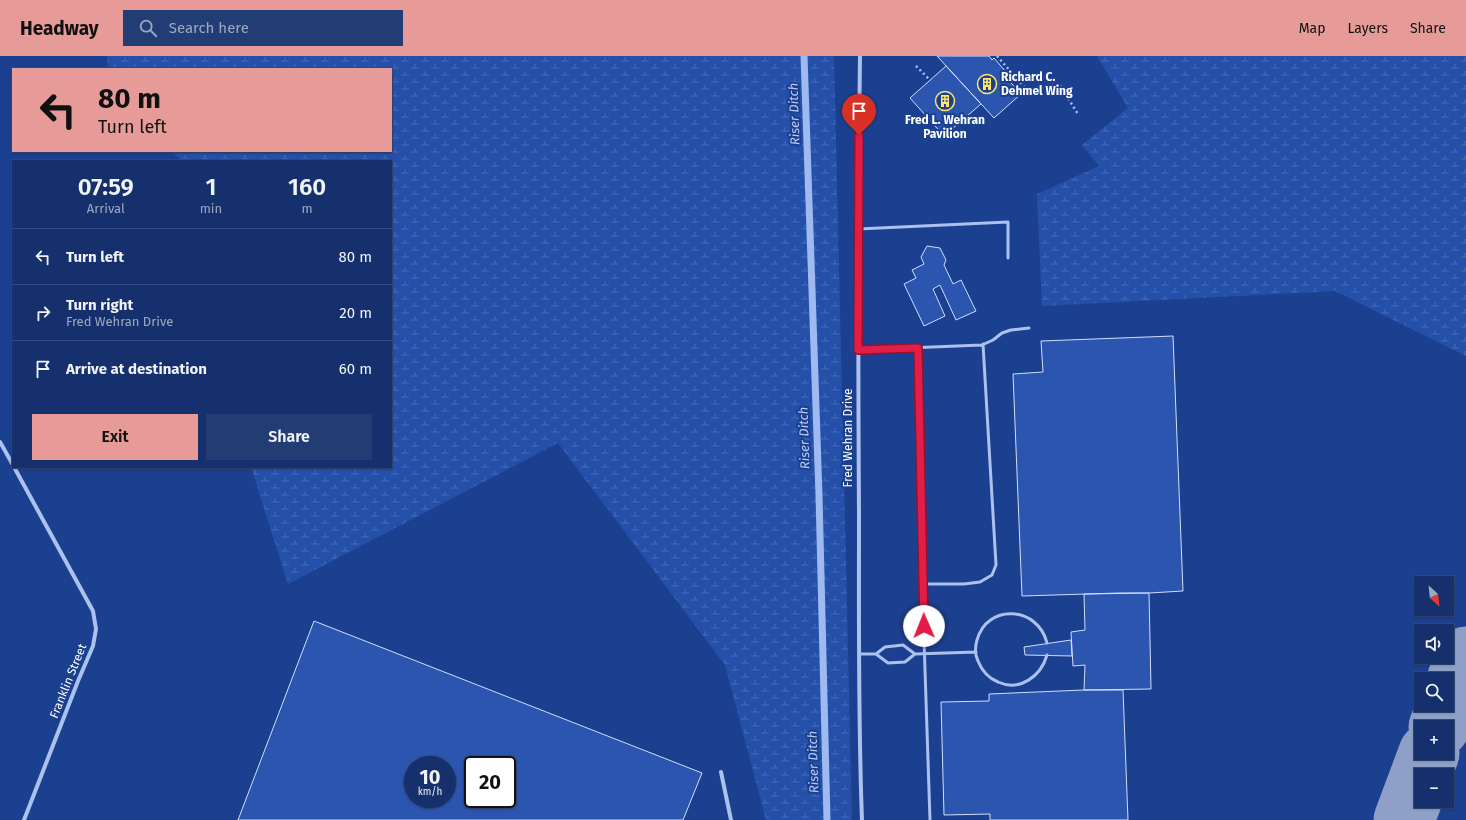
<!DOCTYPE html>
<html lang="en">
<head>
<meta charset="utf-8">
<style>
	body { margin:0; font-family:"Fira Sans",sans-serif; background:#223c74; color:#f1f3f6; height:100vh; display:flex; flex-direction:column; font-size:15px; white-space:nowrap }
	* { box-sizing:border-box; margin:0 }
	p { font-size:13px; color:#9da9c2 }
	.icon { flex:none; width:22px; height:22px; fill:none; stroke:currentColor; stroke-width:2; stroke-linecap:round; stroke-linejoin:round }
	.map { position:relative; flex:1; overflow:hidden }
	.side { position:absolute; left:12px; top:104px; width:380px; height:308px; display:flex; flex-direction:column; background:#15306c; border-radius:0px; box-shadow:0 1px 3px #0004,0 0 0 1px #344b7f }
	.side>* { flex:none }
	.top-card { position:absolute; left:12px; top:12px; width:380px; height:84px; border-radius:0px; box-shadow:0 1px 3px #0004,0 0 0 1px #344b7f; background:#e69b98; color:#111; overflow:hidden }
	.needle { width:26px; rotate:153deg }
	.fabs { position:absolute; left:1414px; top:520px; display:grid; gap:8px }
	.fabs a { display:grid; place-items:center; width:40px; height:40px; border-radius:0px; background:#15306c; box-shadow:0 1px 3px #0004,0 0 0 1px #344b7f; font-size:20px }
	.speed { position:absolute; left:404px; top:700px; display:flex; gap:8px; font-size:20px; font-weight:700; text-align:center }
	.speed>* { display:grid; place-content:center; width:52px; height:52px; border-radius:50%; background:#15306c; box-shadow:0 1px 3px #0004,0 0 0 1px #344b7f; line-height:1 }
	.speed small { font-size:10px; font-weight:400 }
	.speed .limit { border:2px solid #111; border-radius:6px; background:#fff; color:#111 }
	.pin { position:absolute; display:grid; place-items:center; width:34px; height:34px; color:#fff; margin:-41px -17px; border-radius:50% 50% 50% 0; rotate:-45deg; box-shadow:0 0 4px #0007 }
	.pin .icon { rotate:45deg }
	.me { position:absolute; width:44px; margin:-22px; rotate:359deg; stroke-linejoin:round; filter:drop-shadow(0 0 3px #0008) }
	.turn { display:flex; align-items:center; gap:14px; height:84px; padding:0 20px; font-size:18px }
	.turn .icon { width:52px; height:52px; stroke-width:2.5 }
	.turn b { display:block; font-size:28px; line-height:34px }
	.eta { display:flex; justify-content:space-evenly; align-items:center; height:68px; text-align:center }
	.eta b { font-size:24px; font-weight:600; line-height:28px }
	.action { display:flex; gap:8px; margin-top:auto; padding:8px 20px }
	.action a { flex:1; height:46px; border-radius:0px; background:#e69b98; color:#111; font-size:16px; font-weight:600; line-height:46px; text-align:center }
	.action a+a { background:#223c74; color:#f1f3f6 }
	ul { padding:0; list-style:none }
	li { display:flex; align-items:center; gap:12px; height:56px; padding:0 20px; border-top:1px solid #344b7f }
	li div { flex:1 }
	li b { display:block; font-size:15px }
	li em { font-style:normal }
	header { display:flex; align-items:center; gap:24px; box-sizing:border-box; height:56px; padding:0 20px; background:#e69b98; color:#111 }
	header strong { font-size:19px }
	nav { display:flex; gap:22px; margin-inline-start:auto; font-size:14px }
	.search { width:280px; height:36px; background:#223c74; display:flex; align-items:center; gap:10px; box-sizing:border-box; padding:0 14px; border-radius:0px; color:#9da9c2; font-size:15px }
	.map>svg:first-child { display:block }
	.wetland { fill:url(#wetland-marsh) }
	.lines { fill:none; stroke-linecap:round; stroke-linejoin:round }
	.stream { stroke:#9ebaf0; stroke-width:7 }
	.taxiway { stroke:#8ea0c8; stroke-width:61 }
	.building { fill:#2b55ae; stroke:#d1defa; fill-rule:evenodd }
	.path { stroke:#abc1ee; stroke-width:2.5; stroke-dasharray:2 3; stroke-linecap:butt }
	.lane { stroke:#abc1ee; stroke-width:3 }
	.street { stroke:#abc1ee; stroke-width:4 }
	.route-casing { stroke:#92132f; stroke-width:10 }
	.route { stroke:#e11d48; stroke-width:7 }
	.labels { text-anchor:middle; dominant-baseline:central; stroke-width:4; stroke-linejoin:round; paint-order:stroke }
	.poi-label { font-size:12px; font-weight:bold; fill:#fff; stroke:#1c4090; text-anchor:start }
	.street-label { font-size:12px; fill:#fff; stroke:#1c4090 }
	.water-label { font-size:13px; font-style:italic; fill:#b7cbf5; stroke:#1c4090 }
</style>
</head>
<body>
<header>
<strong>Headway</strong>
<div class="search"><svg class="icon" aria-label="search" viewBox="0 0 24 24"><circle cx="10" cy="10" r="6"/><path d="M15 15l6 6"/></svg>Search here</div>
<nav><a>Map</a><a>Layers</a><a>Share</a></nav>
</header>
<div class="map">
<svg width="1466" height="764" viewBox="0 0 1466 764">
	<defs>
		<pattern id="wetland-marsh" width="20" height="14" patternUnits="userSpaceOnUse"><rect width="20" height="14" fill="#2550a9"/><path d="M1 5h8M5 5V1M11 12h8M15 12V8" fill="none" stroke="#466ab6"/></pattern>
	</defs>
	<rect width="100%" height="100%" fill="#1c4090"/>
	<path class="wetland" d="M 107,0 L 834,0 L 852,764 L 766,764 L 725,609 L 558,387 L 288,528 L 251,411 L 391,411 L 391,105 L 183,105 L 170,95 L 391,95 L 391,13 L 108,13 Z
		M 1097,0 L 1466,0 L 1466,300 L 1335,235 L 1042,250 L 1037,138 L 1099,110 L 1082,89 L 1128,52 Z"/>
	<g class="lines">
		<path class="stream" d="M 804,0 L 819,439 L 827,764"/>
		<path class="taxiway" d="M 1439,671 L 1466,601
			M 1404,764 L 1429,697"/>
	</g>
	<path class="building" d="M 937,0 L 989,0 L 992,4 L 994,2 L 1006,16 L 1003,18 L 1021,38 L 994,62 Z
		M 946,10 L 981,48 L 944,80 L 910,42 Z
		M 927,190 L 940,192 L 946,204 L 944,209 L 953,228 L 961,224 L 976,255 L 956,264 L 940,229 L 933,233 L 945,260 L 924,270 L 904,228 L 916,222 L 912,214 L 924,208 L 921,201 Z
		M 1173,280 L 1183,535 L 1149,537 L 1119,537 L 1022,540 L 1013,318 L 1043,316 L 1041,285 Z
		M 1149,537 L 1151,633 L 1084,634 L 1085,609 L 1073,610 L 1071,576 L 1085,574 L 1084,538 Z
		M 314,565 L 702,717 L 683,764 L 238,764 ZM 413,709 L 447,709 L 447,743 L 413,743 ZM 473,709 L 507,709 L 507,743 L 473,743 Z
		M 1071,584 L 1072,600 L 1025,599 L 1024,591 Z
		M 1084,634 L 1123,634 L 1128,764 L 990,764 L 990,758 L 944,759 L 941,646 L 989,645 L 989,638 Z"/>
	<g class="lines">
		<path class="path" d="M 997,0 L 1027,34 L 1059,28 L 1078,58
			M 916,10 L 930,24"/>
		<path class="lane" d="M 858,173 L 1008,166 L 1008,202
			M 918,292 L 924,584 L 930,764
			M 858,294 L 982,289 L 993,284 L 1002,277 L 1011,274 L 1029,272
			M 923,528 L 964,528 L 980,526 L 992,519 L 996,509 L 983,288
			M 1047,587 C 1038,550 987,547 977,584 C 975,591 975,599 978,605 C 982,615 988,622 998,626 C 1020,636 1041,620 1047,599
			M 859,598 L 876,598 L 885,591 L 903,589 L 915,598
			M 876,598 L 888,607 L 905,606 L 915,598 L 976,596"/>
		<path class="street" d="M 860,0 C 858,152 858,305 859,457 C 859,559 858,662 862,764
			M 0,386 L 13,409
			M 14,411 L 93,555 L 96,573 L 93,590 L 78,625 L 24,764
			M 721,716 L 731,764"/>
	</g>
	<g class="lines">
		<defs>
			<path id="route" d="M 859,79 L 858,294 L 918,292 L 924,570"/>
		</defs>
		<use href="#route" class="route-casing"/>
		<use href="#route" class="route"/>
	</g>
	<defs>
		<symbol id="building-ring" viewBox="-11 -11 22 22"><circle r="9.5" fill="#1c4090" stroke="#fee669" stroke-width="1.5"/><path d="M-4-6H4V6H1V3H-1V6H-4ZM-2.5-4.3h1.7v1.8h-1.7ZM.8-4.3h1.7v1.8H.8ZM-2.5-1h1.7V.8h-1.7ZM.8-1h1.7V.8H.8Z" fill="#fee669"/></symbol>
	</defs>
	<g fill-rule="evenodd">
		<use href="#building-ring" x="976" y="17" width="22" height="22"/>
		<use href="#building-ring" x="934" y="34" width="22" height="22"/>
	</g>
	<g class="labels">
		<g class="poi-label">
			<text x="1001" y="21">Richard C.<tspan x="1001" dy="14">Dehmel Wing</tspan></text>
			<text x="945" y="64" text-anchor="middle">Fred L. Wehran<tspan x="945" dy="14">Pavilion</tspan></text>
		</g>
		<g class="street-label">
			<text transform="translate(848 382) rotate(-90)">Fred Wehran Drive</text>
			<text transform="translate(68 625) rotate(-68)">Franklin Street</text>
		</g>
		<g class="water-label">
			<text transform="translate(794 58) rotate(-92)">Riser Ditch</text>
			<text transform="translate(804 382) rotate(-92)">Riser Ditch</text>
			<text transform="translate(813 706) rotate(-92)">Riser Ditch</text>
		</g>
	</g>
</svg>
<div class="fabs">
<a><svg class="needle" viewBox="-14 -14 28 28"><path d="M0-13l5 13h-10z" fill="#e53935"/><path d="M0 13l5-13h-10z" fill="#9da9c2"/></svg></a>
<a><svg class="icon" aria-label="sound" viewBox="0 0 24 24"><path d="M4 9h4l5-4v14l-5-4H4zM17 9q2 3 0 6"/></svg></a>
<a><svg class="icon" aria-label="search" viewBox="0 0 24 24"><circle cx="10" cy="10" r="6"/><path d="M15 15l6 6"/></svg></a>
<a>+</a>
<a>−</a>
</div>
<div class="speed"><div>10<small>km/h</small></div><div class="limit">20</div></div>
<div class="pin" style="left:859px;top:79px;background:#d93025"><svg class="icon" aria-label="arrive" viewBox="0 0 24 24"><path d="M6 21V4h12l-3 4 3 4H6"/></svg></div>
<svg class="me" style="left:924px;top:570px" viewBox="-20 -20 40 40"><circle r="19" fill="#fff"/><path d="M0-13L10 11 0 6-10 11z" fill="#e11d48"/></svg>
<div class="top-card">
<div class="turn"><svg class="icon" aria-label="left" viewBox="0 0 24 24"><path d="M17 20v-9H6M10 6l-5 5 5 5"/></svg><div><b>80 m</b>Turn left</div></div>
</div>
<section class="side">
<div class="eta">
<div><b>07:59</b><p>Arrival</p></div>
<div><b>1</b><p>min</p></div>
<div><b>160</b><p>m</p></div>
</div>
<ul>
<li><svg class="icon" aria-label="left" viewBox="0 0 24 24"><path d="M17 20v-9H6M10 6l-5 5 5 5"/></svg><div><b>Turn left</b></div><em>80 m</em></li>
<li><svg class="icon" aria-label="right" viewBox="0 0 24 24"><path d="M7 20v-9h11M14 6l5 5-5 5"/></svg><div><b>Turn right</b><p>Fred Wehran Drive</p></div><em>20 m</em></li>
<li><svg class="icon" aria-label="arrive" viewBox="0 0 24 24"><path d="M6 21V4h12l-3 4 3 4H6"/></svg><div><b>Arrive at destination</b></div><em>60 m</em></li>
</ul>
<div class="action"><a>Exit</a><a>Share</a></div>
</section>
</div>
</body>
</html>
